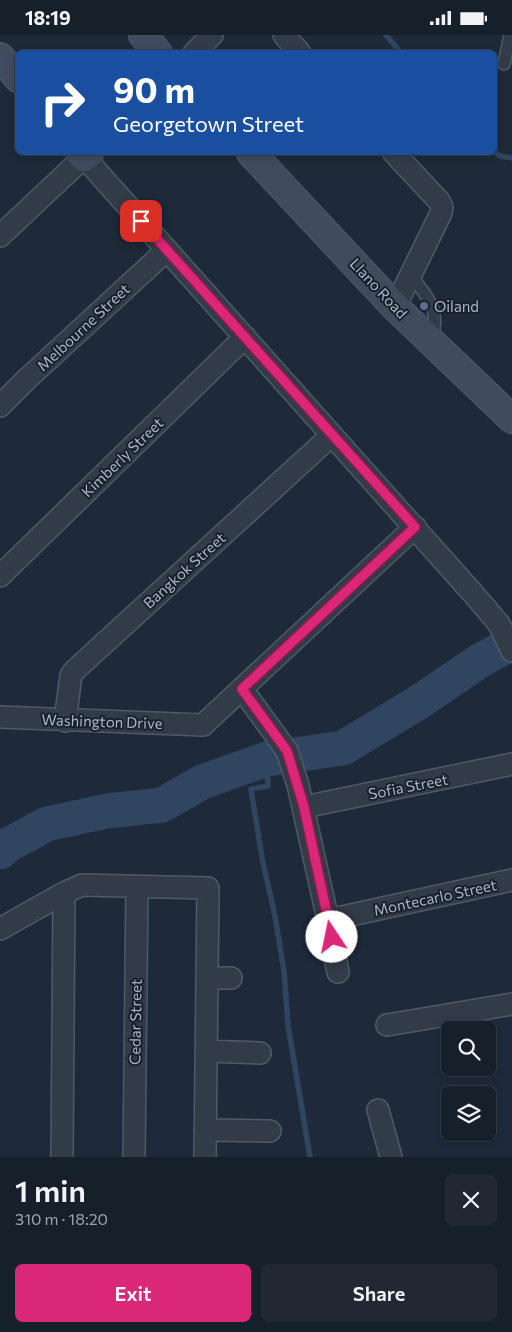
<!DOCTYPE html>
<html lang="en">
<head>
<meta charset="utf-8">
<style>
	body { margin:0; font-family:Commissioner,sans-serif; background:#1f2833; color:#f1f3f6; height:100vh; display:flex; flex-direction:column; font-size:19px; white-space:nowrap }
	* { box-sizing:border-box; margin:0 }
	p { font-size:16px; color:#9ea3a9 }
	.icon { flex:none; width:28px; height:28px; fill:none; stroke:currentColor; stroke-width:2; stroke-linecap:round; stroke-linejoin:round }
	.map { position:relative; height:1122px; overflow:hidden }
	.panel { display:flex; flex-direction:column; background:#16202b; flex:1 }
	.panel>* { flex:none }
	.banner { position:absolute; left:15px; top:15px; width:482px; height:105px; border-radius:8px; box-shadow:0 2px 8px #0003,0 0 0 1px #353e47; background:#1a4fa0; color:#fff; overflow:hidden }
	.tools { position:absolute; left:441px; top:986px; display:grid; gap:10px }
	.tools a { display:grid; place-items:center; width:55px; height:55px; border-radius:8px; background:#16202b; box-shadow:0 2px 8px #0003,0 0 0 1px #353e47; font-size:25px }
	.pin { position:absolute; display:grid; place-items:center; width:42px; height:42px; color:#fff; margin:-21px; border-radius:10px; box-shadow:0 2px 8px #0006 }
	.me { position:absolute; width:55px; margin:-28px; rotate:349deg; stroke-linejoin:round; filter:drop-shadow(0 0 4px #0008) }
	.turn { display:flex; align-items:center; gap:18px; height:105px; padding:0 15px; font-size:22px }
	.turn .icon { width:65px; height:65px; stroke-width:2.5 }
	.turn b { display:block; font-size:35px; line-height:42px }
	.round { display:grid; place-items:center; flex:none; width:52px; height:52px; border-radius:8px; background:#1f2833 }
	.overview { display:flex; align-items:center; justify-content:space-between; height:85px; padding:0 15px }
	h1 { font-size:30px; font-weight:600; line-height:38px }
	.action { display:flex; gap:10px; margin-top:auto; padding:10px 15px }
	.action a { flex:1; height:58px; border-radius:8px; background:#db2777; color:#fff; font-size:20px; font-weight:600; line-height:58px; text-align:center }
	.action a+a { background:#1f2833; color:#f1f3f6 }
	.status { display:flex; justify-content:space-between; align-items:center; height:35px; padding:0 25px; background:#16202b; direction:ltr }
	.status svg { height:14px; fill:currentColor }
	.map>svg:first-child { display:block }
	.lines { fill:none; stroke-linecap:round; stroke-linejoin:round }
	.stream { stroke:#2f4560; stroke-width:5.5 }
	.river { stroke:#2f4560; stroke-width:35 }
	.lane-casing { stroke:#4f5a67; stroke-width:14 }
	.street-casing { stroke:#4f5a67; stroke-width:24 }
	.secondary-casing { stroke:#4f5a67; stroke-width:30 }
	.lane { stroke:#323c49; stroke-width:11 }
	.street { stroke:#323c49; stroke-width:21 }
	.secondary { stroke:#404b5d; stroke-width:28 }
	.route-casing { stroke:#8e194d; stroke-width:12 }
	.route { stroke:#db2777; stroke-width:9 }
	.service-dot { fill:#5c6f8a; stroke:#18212d; stroke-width:2 }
	.labels { text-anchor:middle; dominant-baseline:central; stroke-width:4; stroke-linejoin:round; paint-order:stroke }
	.street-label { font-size:15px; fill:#acb7c6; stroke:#18212d }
	.poi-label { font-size:15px; fill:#acb7c6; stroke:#18212d; text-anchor:start }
</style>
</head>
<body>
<div class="status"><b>18:19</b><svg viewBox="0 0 49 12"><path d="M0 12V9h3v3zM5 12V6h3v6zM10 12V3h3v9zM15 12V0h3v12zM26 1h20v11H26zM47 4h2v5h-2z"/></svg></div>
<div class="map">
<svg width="512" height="1122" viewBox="0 0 512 1122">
	<rect width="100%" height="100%" fill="#1e2a39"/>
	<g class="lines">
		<path class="stream" d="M 386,0 L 401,18
			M 495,117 L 500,121 L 512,123
			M 267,724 L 268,751 L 251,754 L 262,823 L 275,881 L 284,936 L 288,990 L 310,1122"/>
		<path class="river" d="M 0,817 L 8,810 L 47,789 L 107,776 L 162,770 L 202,747 L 267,724 L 343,713 L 419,667 L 481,625 L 512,608"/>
		<defs>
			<path id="lane" d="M 504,29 L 510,0
				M 411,240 C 429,265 440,272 432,305"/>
			<path id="street" d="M 284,0 L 300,18
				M 194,18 L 212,0
				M 394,118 L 439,166 L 442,172 L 441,178 L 395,272
				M 0,201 L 84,122 L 477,563 L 499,589 L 512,616
				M 0,371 L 27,344 L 167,215
				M 0,541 L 245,302
				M 242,654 L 287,716 L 298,750 L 328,885 L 338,937
				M 0,682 L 203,690 L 415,492
				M 65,686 L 71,640 L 75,635 L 332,400
				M 304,772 L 512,729
				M 328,885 L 512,845
				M 0,894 L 64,858 L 82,850 L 208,853 L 205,1122
				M 208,943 L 231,943
				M 387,990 L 512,969
				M 206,1016 L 260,1018
				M 378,1075 L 391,1122
				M 205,1095 L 270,1096
				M 62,1122 L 64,858
				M 134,1122 L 137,852"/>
			<path id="secondary" d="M 143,0 L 158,18
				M 0,22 L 18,43
				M 80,118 L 84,122 L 89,118
				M 251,118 L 395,272 L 512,384"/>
		</defs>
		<use href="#lane" class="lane-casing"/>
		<use href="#street" class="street-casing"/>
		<use href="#secondary" class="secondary-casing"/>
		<use href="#lane" class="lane"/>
		<use href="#street" class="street"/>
		<use href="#secondary" class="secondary"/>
	</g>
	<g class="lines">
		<defs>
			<path id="route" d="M 141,186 L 415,492 L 242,654 L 287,716 L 304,772 L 332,902"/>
		</defs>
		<use href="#route" class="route-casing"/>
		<use href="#route" class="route"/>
	</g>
	<circle class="service-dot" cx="424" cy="271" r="5"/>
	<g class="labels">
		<g class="street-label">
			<text transform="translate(379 253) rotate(47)">Llano Road</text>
			<text transform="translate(83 292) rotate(-43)">Melbourne Street</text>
			<text transform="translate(122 422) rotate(-44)">Kimberly Street</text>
			<text transform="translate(184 535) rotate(-42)">Bangkok Street</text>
			<text transform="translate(102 686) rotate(2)">Washington Drive</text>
			<text transform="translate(408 751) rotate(-11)">Sofia Street</text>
			<text transform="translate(435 862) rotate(-12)">Montecarlo Street</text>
			<text transform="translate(135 987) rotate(-89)">Cedar Street</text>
		</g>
		<g class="poi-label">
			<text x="434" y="271">Oiland</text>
		</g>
	</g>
</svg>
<div class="tools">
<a><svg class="icon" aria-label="search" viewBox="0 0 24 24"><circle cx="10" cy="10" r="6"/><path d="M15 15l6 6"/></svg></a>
<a><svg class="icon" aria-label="layers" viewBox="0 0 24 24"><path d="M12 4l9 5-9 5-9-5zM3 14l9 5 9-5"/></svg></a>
</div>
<div class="pin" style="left:141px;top:186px;background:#d93025"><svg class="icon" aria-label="arrive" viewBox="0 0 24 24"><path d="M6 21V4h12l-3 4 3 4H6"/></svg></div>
<svg class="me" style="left:332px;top:902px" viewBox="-20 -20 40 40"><circle r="19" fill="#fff"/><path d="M0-13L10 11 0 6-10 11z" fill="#db2777"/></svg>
<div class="banner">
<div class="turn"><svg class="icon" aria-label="right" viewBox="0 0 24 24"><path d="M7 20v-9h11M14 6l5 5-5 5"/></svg><div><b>90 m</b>Georgetown Street</div></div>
</div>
</div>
<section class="panel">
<div class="overview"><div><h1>1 min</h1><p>310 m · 18:20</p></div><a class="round"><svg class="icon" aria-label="close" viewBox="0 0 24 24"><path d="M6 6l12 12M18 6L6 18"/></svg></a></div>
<div class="action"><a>Exit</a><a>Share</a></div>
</section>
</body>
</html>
